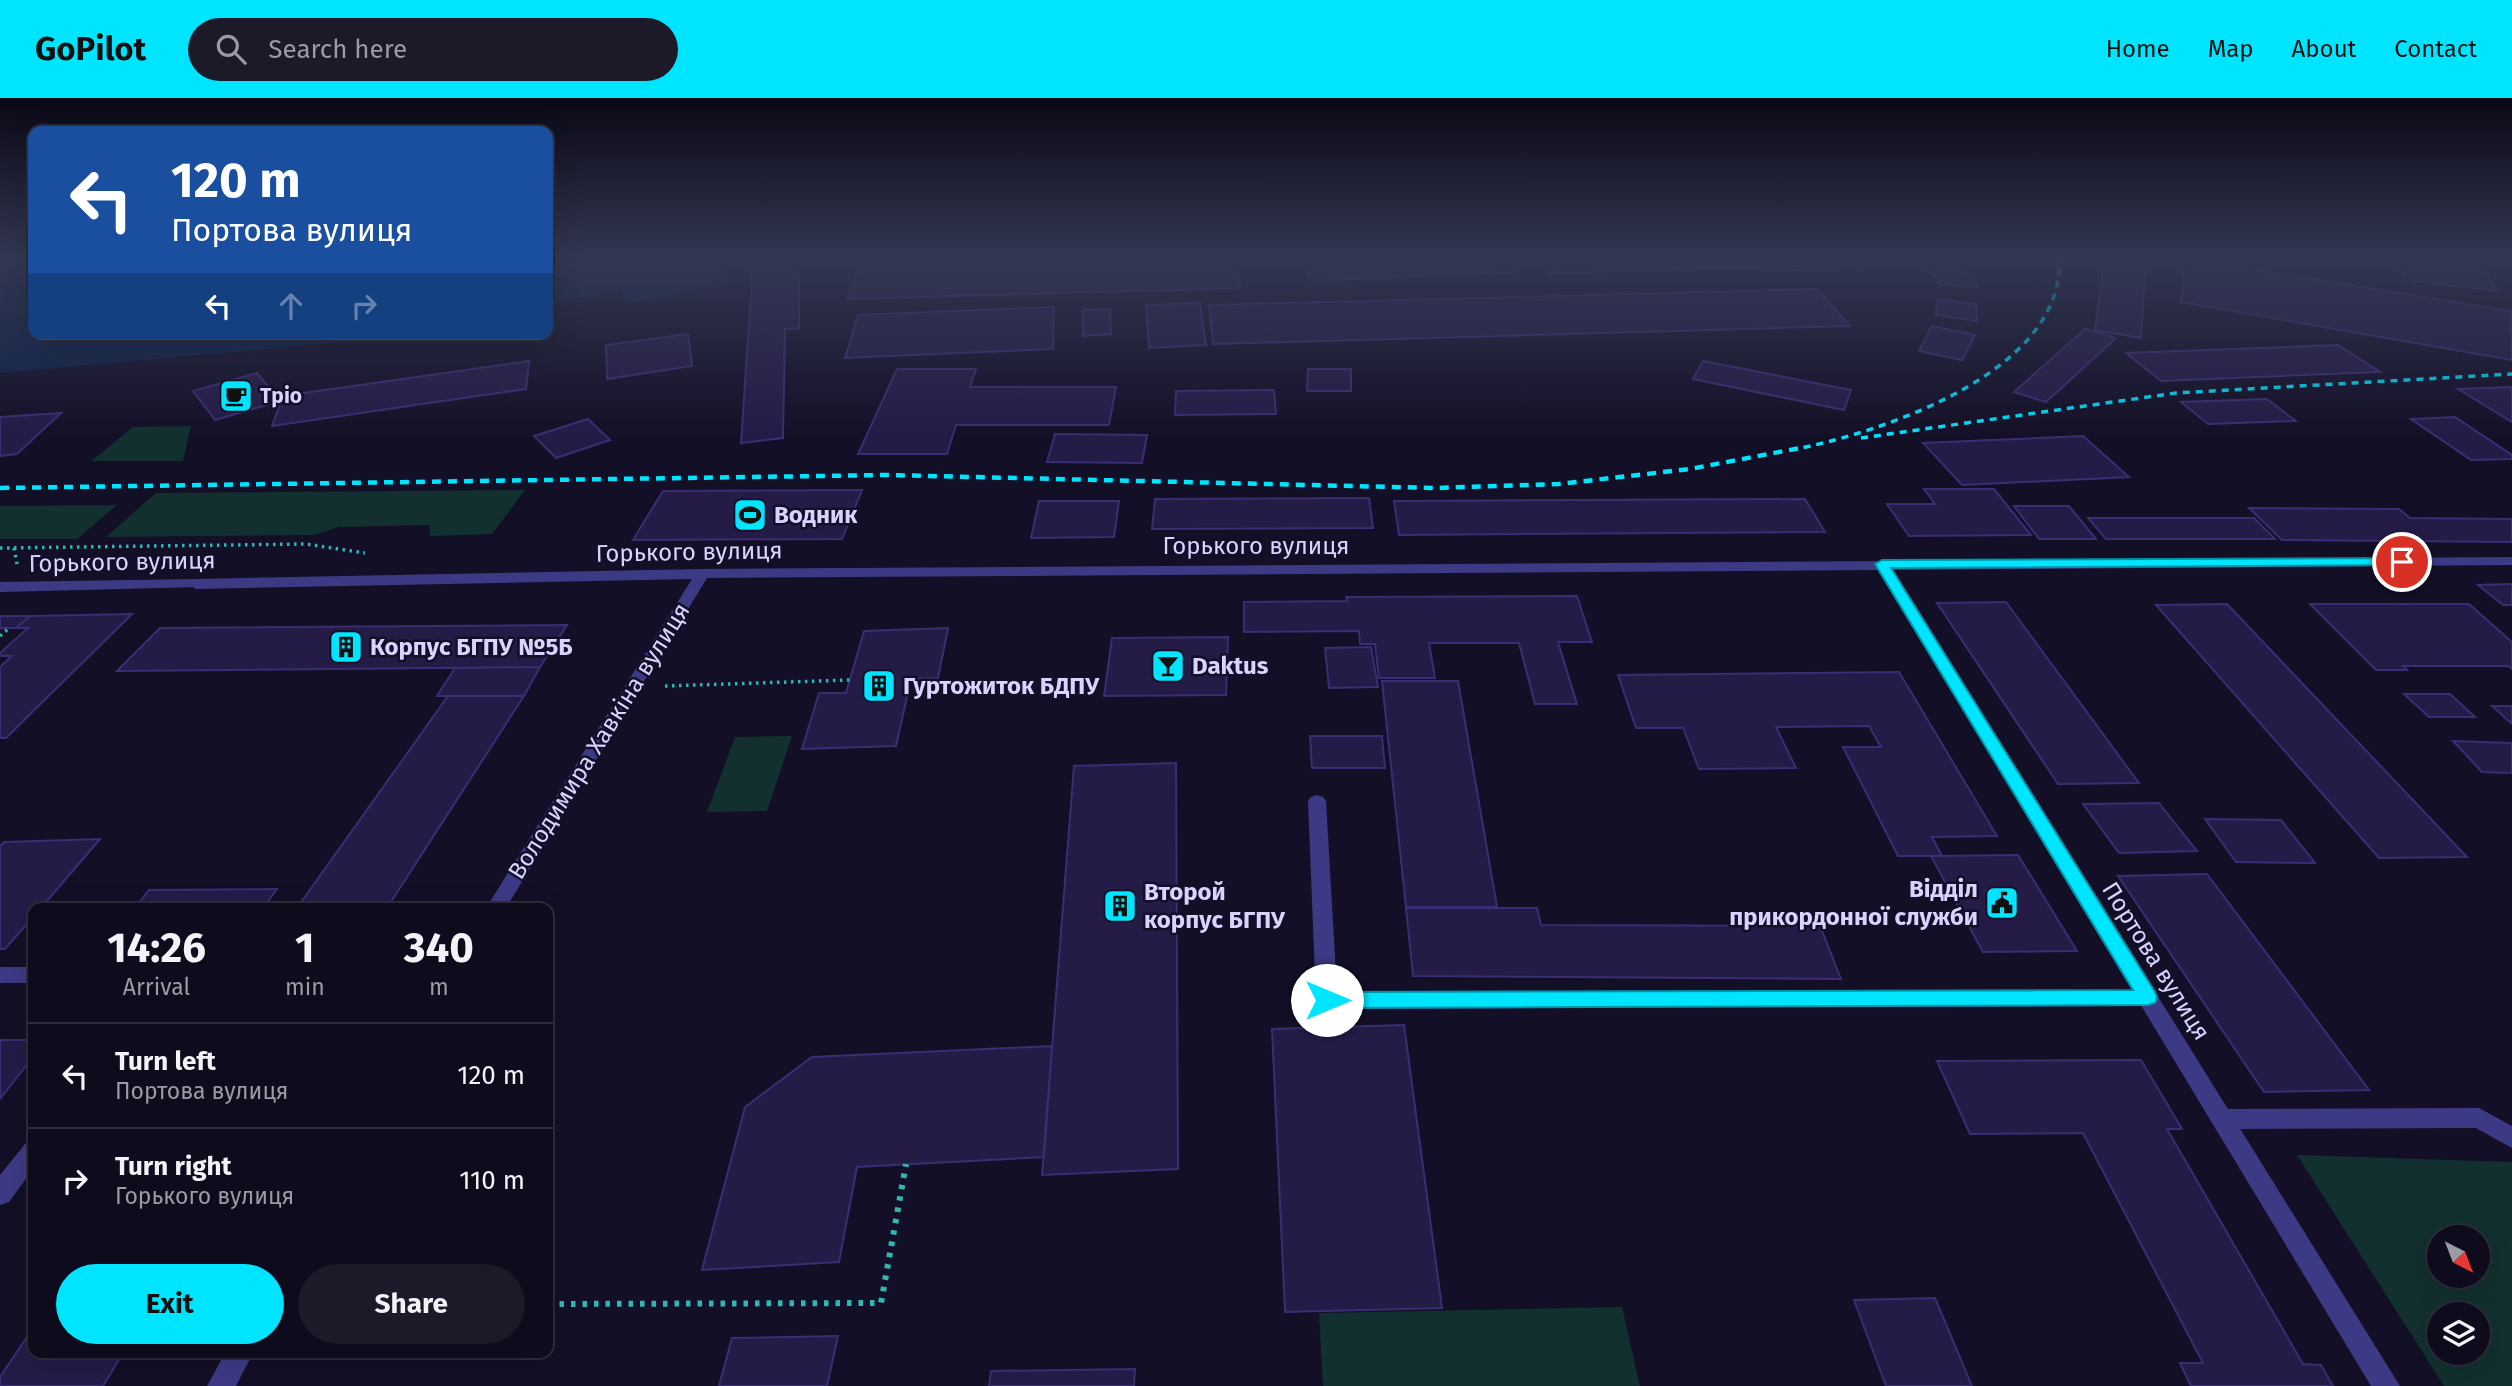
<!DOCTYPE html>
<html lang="en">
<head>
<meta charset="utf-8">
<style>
	body { margin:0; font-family:"Fira Sans",sans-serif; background:#1c1929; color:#f1f3f6; height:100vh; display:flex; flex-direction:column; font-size:26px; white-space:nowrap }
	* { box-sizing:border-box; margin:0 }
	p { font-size:23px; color:#9b9ba3 }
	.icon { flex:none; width:38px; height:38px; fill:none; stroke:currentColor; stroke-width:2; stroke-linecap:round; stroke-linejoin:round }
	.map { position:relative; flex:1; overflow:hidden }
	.panel { position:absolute; left:28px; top:805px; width:525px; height:455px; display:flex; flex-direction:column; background:#0e0b1c; border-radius:14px; box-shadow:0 7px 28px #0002,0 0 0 2px #2e2b3b }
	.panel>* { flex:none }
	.guide { position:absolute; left:28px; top:28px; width:525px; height:214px; border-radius:14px; box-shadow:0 7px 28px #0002,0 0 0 2px #2e2b3b; background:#1a4fa0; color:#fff; overflow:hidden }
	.needle { width:46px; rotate:138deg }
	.buttons { position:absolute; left:2427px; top:1127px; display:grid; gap:14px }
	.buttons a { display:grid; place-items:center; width:63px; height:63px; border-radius:50%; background:#0e0b1c; box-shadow:0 7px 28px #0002,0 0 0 2px #2e2b3b; font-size:35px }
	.pin { position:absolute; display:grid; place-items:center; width:60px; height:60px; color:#fff; margin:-30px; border:4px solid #fff; border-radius:50%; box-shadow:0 2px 7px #0007 }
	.me { position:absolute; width:77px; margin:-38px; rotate:90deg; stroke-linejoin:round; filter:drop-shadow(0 0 5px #0008) }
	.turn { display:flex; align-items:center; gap:24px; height:147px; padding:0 28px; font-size:32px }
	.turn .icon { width:91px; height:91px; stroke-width:2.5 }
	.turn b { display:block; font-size:49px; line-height:60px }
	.lanes { display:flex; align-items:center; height:66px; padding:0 28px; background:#0003; justify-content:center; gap:35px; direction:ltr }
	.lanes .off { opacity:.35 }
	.eta { display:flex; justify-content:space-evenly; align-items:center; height:119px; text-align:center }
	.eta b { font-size:42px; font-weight:700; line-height:49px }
	.action { display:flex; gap:14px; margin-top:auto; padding:14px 28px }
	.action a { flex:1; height:80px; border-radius:42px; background:#00e5ff; color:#111; font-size:28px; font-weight:700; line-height:80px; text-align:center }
	.action a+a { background:#1c1929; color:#f1f3f6 }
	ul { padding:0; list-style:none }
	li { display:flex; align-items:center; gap:21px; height:105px; padding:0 28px; border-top:2px solid #2e2b3b }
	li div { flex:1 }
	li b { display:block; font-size:26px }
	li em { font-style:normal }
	header { display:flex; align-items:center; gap:42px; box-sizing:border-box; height:98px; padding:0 35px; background:#00e5ff; color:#111 }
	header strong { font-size:33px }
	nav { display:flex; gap:38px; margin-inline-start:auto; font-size:24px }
	.search { width:490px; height:63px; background:#1c1929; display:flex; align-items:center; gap:18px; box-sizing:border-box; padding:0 24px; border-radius:38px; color:#9b9ba3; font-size:26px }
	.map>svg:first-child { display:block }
	.green { fill:#12302f; fill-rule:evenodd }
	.water { fill:#0c2248 }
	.pier { fill:#130f26 }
	.building { fill:#241b47; stroke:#3b2d73; stroke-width:2 }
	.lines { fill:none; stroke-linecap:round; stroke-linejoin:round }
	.path-far1 { stroke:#2fb8b0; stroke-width:3.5; stroke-dasharray:2.5 4.5; stroke-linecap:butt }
	.path { stroke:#2fb8b0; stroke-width:6; stroke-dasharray:4.5 7; stroke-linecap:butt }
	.service { fill:#3d3a85; fill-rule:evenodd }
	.pedestrian { fill:#3d3a85; fill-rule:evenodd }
	.minor { fill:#3d3a85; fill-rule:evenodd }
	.rail-far1 { stroke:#00e5ff; stroke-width:3.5; stroke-dasharray:7 6; stroke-linecap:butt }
	.rail { stroke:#00e5ff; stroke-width:4.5; stroke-dasharray:9 7; stroke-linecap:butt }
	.route { fill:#00e5ff; stroke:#0095a6; stroke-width:2 }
	.labels { text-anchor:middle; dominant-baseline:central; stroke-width:5; stroke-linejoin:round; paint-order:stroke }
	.far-poi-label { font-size:21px; font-weight:bold; fill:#d9d4ff; stroke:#130f26; text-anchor:start }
	.poi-label { font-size:24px; font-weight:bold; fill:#d9d4ff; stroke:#130f26; text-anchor:start }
	.street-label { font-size:24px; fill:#d9d4ff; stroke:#130f26 }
</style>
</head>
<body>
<header>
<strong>GoPilot</strong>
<div class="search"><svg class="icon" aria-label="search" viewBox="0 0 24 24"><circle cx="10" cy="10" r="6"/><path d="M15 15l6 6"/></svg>Search here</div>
<nav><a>Home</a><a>Map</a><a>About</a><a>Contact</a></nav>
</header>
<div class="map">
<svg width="2512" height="1288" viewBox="0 0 2512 1288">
	<rect width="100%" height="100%" fill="#130f26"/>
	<path class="green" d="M 191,328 L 183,363 L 91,363 L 133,329 Z
		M 525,392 L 492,436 L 430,438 L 430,427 L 339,429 L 314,437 L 106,439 L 156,395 Z
		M 117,407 L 77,441 L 0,441 L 0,408 Z
		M 792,638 L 767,713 L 707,714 L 735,639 Z
		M 2297,1057 L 2512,1064 L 2512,1288 L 2444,1288 ZM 2478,1139 L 2478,1178 L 2440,1178 L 2440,1139 ZM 2478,1216 L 2478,1255 L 2440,1255 L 2440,1216 Z
		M 1622,1209 L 1640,1288 L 1323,1288 L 1319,1215 Z"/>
	<path class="water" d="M 0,161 L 33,161 L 33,236 L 432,236 L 0,275 Z
		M 548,161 L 725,161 L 729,186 L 548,220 Z"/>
	<path class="pier" d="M 621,193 L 624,209 L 548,223 L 548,204 Z"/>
	<path class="building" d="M 747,161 L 795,161 L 799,175 L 799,230 L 785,231 L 783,340 L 741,345 L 752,180 Z
		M 966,161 L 1236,161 L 1240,190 L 847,201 L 862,164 Z
		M 1303,161 L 1506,161 L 1514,174 L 1311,183 Z
		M 1541,161 L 1894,161 L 1898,165 L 1549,175 Z
		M 2104,161 L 2146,161 L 2141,240 L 2095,232 Z
		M 2185,161 L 2511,213 L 2512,262 L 2181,204 Z
		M 2393,161 L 2419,161 L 2480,168 L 2498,193 L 2406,182 Z
		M 1922,162 L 1958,163 L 1978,188 L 1941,187 Z
		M 1817,191 L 1850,228 L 1213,246 L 1209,207 Z
		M 1937,201 L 1976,206 L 1977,223 L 1936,217 Z
		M 1200,205 L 1206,247 L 1149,250 L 1146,207 Z
		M 1054,209 L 1053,251 L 845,260 L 858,217 Z
		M 1110,211 L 1111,236 L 1083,238 L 1083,212 Z
		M 1932,228 L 1975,237 L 1962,262 L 1919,253 Z
		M 2085,231 L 2116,240 L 2046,304 L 2014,294 Z
		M 688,236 L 692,268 L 607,281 L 606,247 Z
		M 2338,247 L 2380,274 L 2161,283 L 2126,255 Z
		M 529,263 L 526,291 L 272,328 L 283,298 Z
		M 1703,263 L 1851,292 L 1844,312 L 1693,281 Z
		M 897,271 L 976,271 L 970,289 L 1116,289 L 1109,327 L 956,327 L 947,356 L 858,356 Z
		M 1308,271 L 1351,271 L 1351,293 L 1307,293 Z
		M 257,275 L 280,303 L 215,322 L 193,293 Z
		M 2512,289 L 2512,324 L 2458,291 Z
		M 1274,292 L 1276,316 L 1175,317 L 1176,293 Z
		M 2267,301 L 2296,323 L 2208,326 L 2181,304 Z
		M 61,315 L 17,356 L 0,358 L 0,319 Z
		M 2455,319 L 2512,357 L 2512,361 L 2471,362 L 2411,321 Z
		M 588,321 L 610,342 L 556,360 L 534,338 Z
		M 1055,336 L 1147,337 L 1142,365 L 1047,364 Z
		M 2083,338 L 2129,379 L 1962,387 L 1923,345 Z
		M 1924,391 L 1994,391 L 2031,437 L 1909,438 L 1887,406 L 1935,406 Z
		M 862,392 L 842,441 L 633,442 L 663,393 Z
		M 1369,400 L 1373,430 L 1152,431 L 1155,401 Z
		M 1805,401 L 1825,434 L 1399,437 L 1394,403 Z
		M 1039,403 L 1119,403 L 1114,439 L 1031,440 Z
		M 2014,408 L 2069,408 L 2096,441 L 2039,441 Z
		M 2249,410 L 2399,411 L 2410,420 L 2512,421 L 2512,444 L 2282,442 Z
		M 2088,420 L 2254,420 L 2275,441 L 2106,441 Z
		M 2512,486 L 2512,507 L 2503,507 L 2478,487 Z
		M 1577,498 L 1592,544 L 1558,544 L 1577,606 L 1535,606 L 1519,545 L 1429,545 L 1435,580 L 1379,580 L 1375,546 L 1360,546 L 1359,533 L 1244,534 L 1244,504 L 1347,503 L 1346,499 Z
		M 2006,504 L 2139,685 L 2058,686 L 1937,505 Z
		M 2227,506 L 2467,759 L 2379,760 L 2156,507 Z
		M 2310,506 L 2469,506 L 2512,544 L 2512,571 L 2508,568 L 2403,568 L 2407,572 L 2376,572 Z
		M 132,516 L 6,640 L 0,640 L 0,569 L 12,558 L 0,558 L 0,555 L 28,530 L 16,530 L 30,518 Z
		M 0,518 L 30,518 L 16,530 L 0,530 Z
		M 567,527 L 540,569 L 117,573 L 160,530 Z
		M 948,530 L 938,580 L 911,581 L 896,648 L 802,651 L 819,595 L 846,595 L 864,533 Z
		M 1228,539 L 1226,597 L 1104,598 L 1112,540 Z
		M 1371,549 L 1378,589 L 1329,590 L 1325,550 Z
		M 540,569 L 524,598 L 437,598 L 455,570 Z
		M 1899,574 L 1997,738 L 1932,739 L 1942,758 L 1898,758 L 1843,649 L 1881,649 L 1869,628 L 1776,629 L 1796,670 L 1699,671 L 1683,630 L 1636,630 L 1618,577 Z
		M 1382,583 L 1458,583 L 1497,809 L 1406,809 Z
		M 2404,596 L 2450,596 L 2475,619 L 2429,619 Z
		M 448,598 L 524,598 L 387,810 L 297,810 Z
		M 2492,608 L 2512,608 L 2512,626 Z
		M 1310,638 L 1382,638 L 1385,670 L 1312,670 Z
		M 2453,643 L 2512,645 L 2512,675 L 2482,674 Z
		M 1176,665 L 1178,1071 L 1042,1077 L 1074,668 Z
		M 2159,705 L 2197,753 L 2119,755 L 2083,706 Z
		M 2205,721 L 2281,722 L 2315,765 L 2236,764 Z
		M 100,741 L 41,810 L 33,810 L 33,819 L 5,851 L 0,851 L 0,748 L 4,744 Z
		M 2018,757 L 2077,853 L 1983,854 L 1931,758 Z
		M 2207,776 L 2369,992 L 2264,994 L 2118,778 Z
		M 277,791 L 263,810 L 135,810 L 149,792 Z
		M 1406,810 L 1537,810 L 1541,827 L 1820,828 L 1841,881 L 1413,878 Z
		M 1404,927 L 1442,1210 L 1285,1214 L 1272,931 Z
		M 0,942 L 33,942 L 33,959 L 0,1001 Z
		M 1052,948 L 1044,1059 L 857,1069 L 839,1164 L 702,1172 L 745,1009 L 812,959 Z
		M 2141,962 L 2182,1031 L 2167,1031 L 2303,1266 L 2321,1267 L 2333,1288 L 2191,1288 L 2180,1265 L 2203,1265 L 2083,1035 L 1970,1036 L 1937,963 Z
		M 1935,1200 L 1972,1288 L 1886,1288 L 1854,1202 Z
		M 33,1230 L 33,1255 L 123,1255 L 103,1288 L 0,1288 L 0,1279 Z
		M 838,1238 L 827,1288 L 719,1288 L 732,1240 Z
		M 1135,1271 L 1134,1288 L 989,1288 L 991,1273 Z"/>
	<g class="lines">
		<path class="path-far1" d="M 0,450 L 306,446 L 365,455
			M 14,450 L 17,466
			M 0,538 L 9,530
			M 665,588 L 850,582"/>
		<path class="path" d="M 548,1206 L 881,1205 L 906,1066"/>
		<path class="service" d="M 1317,697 L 1323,699 L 1326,703 L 1337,893 L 2148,892 L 2156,894 L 2159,900 L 2156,906 L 2148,908 L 1327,911 L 1319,908 L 1316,902 L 1308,703 L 1311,699 Z
			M 2479,1010 L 2512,1028 L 2512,1050 L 2476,1030 L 2222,1031 L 2214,1028 L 2210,1021 L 2214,1014 L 2222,1011 Z
			M 33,1043 L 33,1071 L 9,1104 L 0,1107 L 0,1077 L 25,1046 Z"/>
		<path class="pedestrian" d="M 196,481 L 201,483 L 204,486 L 201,489 L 0,494 L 0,484 Z"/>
		<path class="minor" d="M 2512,459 L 2512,467 L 1893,472 L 2400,1288 L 2371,1288 L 1878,472 L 707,480 L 506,810 L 486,810 L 692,481 L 196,491 L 188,486 L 196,481 L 702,471 Z
			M 0,869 L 33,869 L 33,885 L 0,885 Z
			M 225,1255 L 253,1255 L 236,1288 L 207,1288 Z"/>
		<path class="rail-far1" d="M 1861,340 L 2176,295 L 2512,276
			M 1791,352 C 1881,335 2065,274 2059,161"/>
		<path class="rail" d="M 0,390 L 887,377 L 1436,390 L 1559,386 L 1690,371 L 1800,350"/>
	</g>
	<linearGradient id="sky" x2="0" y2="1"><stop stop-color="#0a0815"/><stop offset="0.47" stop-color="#333752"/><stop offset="1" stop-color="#333752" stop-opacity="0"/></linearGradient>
	<rect width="2512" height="341" fill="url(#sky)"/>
	<path class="route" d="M 2402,460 L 2409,464 L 2407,467 L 1891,470 L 2155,894 L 2157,900 L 2155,905 L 2148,907 L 1327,910 L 1320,907 L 1317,902 L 1320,896 L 1327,894 L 2133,892 L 1875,466 L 1882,462 Z"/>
	<defs>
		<symbol id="cafe-square" viewBox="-11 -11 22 22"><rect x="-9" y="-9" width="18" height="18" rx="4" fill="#00e5ff" stroke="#130f26"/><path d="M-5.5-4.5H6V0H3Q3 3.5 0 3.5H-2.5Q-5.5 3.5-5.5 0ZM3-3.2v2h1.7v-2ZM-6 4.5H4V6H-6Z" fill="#111"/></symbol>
		<symbol id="stadium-square" viewBox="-11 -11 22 22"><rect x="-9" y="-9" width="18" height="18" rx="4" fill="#00e5ff" stroke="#130f26"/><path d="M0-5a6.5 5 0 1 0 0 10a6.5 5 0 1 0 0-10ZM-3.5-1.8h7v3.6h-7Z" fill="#111"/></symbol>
		<symbol id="building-square" viewBox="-11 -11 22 22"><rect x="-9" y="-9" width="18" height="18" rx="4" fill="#00e5ff" stroke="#130f26"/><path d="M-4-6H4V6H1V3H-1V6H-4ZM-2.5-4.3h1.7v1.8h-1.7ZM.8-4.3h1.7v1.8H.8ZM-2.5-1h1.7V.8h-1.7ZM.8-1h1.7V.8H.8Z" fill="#111"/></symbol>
		<symbol id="bar-square" viewBox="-11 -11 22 22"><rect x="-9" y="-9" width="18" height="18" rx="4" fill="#00e5ff" stroke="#130f26"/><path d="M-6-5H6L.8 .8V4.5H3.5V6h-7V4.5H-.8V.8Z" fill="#111"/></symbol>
		<symbol id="civic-square" viewBox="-11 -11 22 22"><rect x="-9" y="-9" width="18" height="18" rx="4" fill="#00e5ff" stroke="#130f26"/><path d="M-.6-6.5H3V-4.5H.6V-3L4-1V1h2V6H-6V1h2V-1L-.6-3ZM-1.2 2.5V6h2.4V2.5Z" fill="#111"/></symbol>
	</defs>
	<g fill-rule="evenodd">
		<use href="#cafe-square" x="217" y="279" width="38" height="38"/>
		<use href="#stadium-square" x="731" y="398" width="38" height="38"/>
		<use href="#building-square" x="327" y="530" width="38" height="38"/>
		<use href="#bar-square" x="1149" y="549" width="38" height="38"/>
		<use href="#building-square" x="860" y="569" width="38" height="38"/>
		<use href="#civic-square" x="1983" y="786" width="38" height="38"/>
		<use href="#building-square" x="1101" y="789" width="38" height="38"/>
	</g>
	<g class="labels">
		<g class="far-poi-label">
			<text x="260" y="298">Тріо</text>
		</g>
		<g class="poi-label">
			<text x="774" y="417">Водник</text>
			<text x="370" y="549">Корпус БГПУ №5Б</text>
			<text x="1192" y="568">Daktus</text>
			<text x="903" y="588">Гуртожиток БДПУ</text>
			<text x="1978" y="791" text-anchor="end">Відділ<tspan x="1978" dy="28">прикордонної служби</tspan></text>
			<text x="1144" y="794">Второй<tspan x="1144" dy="28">корпус БГПУ</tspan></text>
		</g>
		<g class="street-label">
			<text x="1256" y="448">Горького вулиця</text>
			<text transform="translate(689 454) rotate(-1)">Горького вулиця</text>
			<text transform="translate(122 464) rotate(-1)">Горького вулиця</text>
			<text transform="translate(599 643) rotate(-58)">Володимира Хавкіна вулиця</text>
			<text transform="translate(2156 863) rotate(58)">Портова вулиця</text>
		</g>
	</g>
</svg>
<div class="buttons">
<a><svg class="needle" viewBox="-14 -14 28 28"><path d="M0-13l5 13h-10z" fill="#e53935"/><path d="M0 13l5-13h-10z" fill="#9b9ba3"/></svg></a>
<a><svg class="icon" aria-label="layers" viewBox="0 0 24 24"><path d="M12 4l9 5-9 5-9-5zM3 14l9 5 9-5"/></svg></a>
</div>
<div class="pin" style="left:2402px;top:464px;background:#d93025"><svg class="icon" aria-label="arrive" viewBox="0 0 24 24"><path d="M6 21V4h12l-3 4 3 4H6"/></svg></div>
<svg class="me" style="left:1327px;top:902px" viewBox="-20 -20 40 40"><circle r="19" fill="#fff"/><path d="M0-13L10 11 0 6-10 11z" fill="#00e5ff"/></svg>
<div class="guide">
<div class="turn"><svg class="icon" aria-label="left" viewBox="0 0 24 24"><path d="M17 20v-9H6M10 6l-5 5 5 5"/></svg><div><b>120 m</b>Портова вулиця</div></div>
<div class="lanes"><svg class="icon" aria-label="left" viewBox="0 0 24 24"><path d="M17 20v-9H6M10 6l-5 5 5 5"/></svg><svg class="icon off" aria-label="ahead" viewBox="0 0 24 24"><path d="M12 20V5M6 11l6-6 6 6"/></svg><svg class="icon off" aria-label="right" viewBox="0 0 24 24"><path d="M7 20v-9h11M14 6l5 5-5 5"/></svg></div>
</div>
<section class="panel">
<div class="eta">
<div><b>14:26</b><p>Arrival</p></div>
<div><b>1</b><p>min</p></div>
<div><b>340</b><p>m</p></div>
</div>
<ul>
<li><svg class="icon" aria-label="left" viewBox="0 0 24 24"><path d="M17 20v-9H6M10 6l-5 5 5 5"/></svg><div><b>Turn left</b><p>Портова вулиця</p></div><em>120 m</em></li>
<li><svg class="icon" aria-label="right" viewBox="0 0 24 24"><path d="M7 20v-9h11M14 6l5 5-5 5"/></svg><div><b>Turn right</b><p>Горького вулиця</p></div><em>110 m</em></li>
</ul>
<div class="action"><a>Exit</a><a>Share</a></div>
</section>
</div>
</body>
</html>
